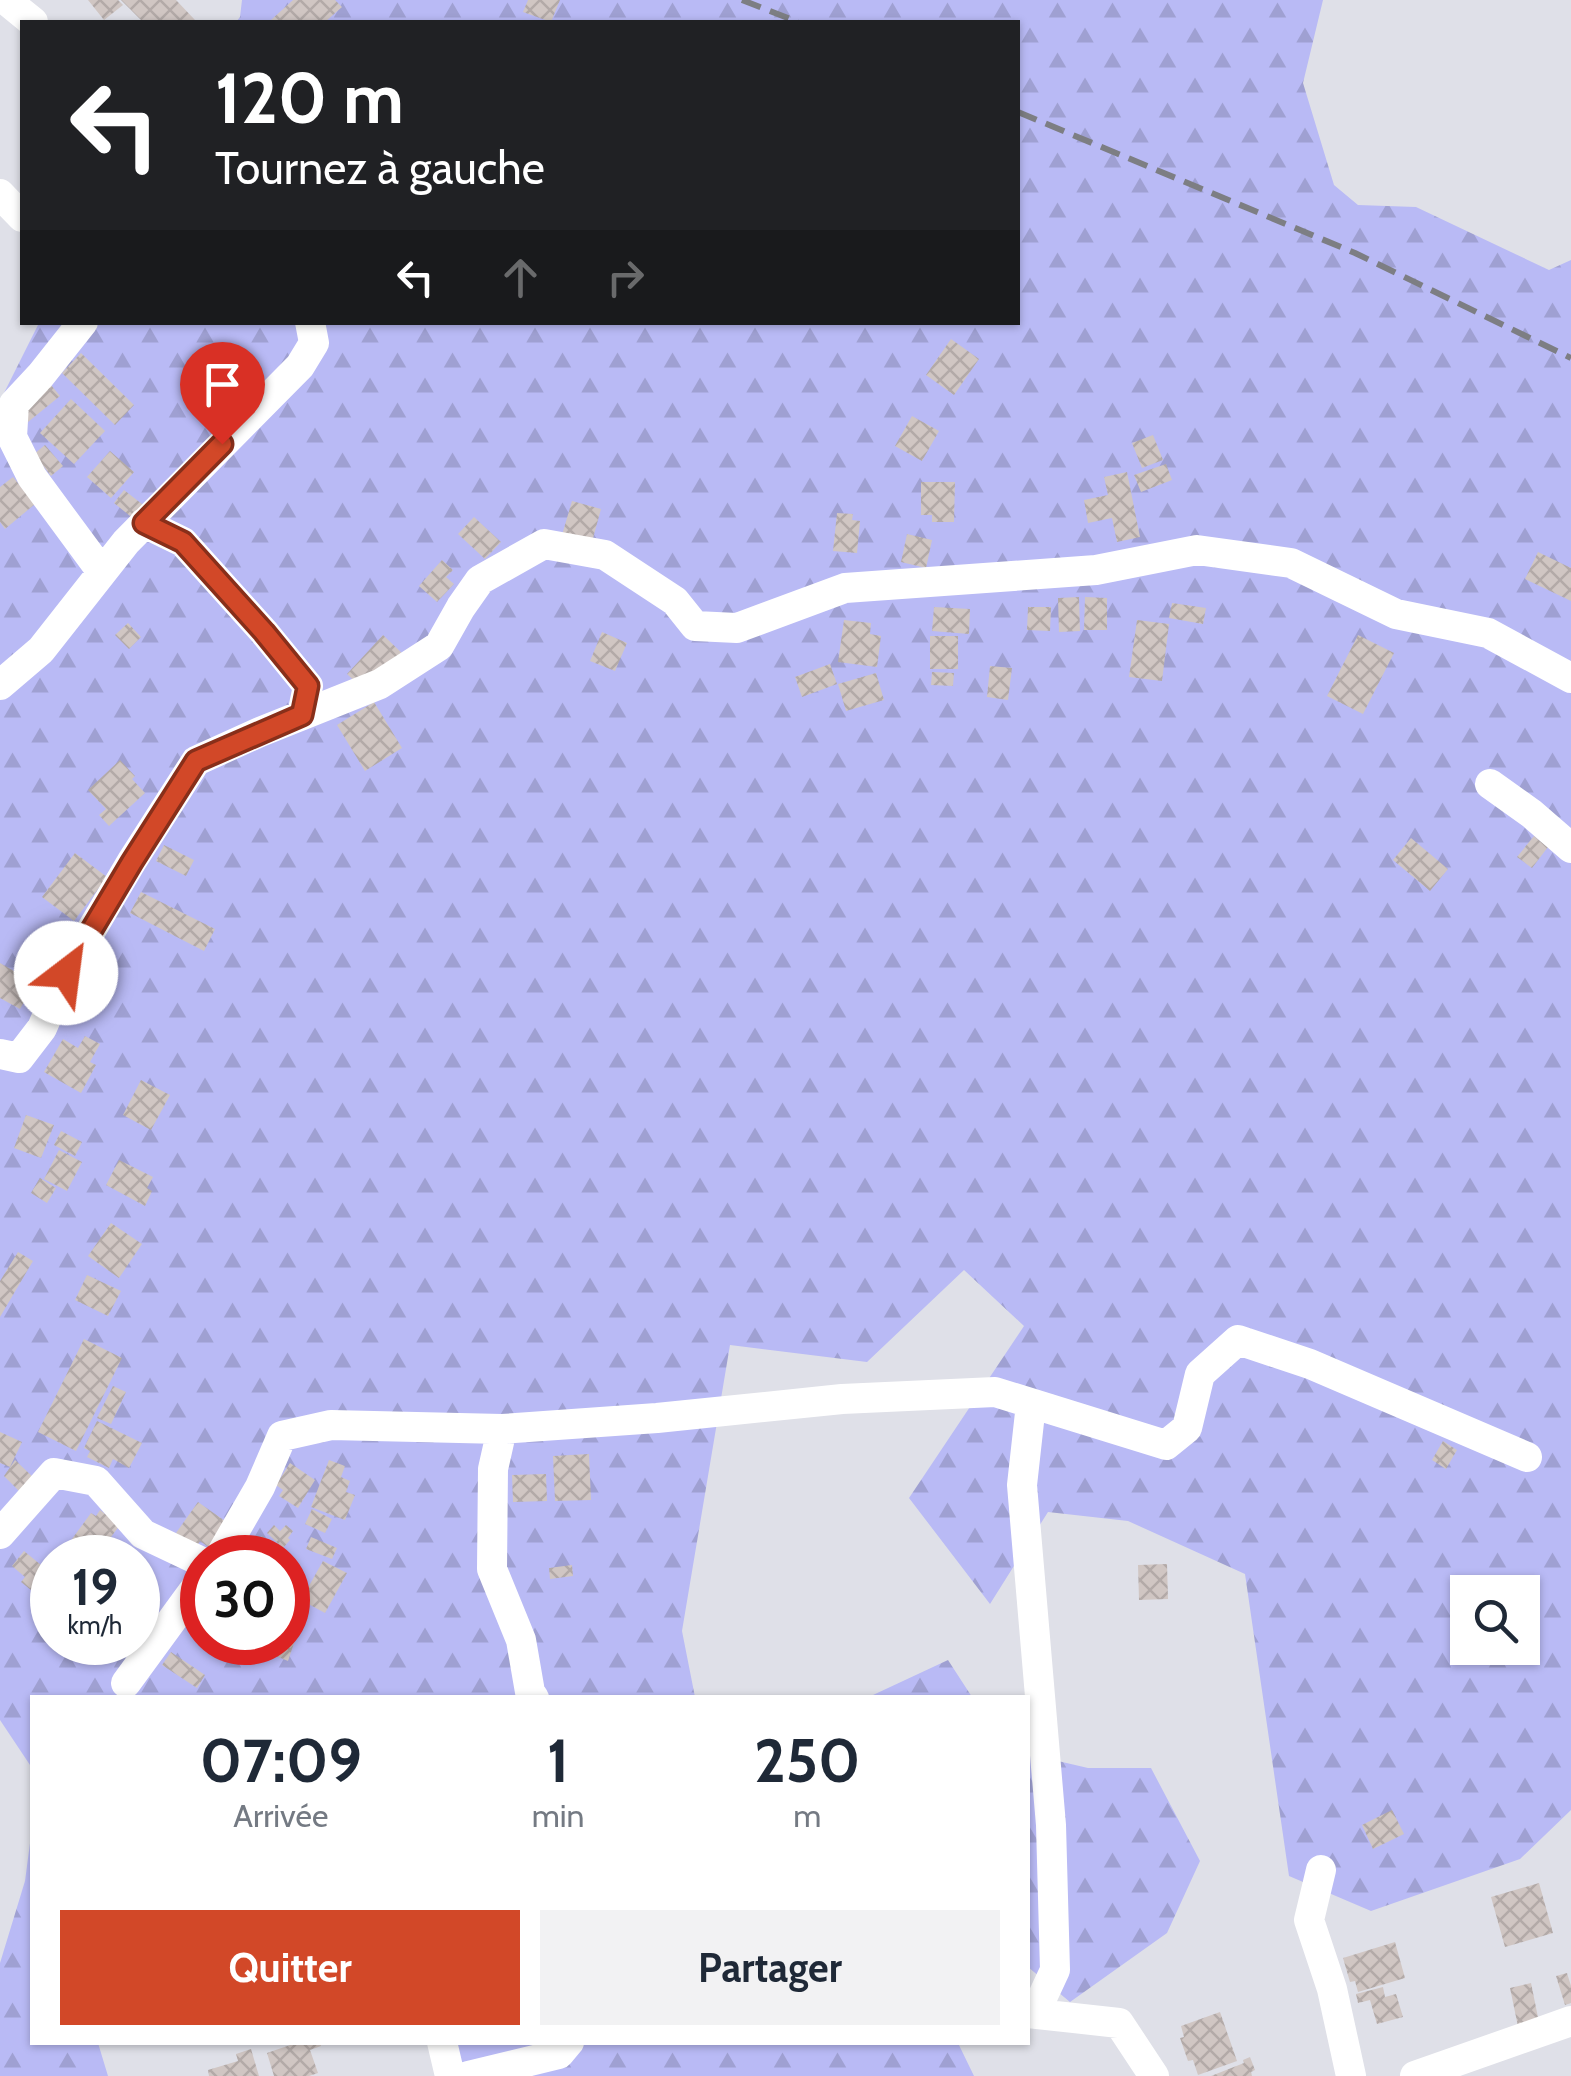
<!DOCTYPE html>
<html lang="fr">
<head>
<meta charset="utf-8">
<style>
	body { margin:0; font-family:Cabin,sans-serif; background:#f2f2f3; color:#1f2937; height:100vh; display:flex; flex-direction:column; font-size:38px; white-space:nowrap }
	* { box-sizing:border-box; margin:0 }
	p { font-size:32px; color:#747a83 }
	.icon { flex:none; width:55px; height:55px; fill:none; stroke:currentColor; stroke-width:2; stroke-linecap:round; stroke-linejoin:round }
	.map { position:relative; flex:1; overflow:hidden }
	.drawer { position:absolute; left:30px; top:1695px; width:1000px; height:350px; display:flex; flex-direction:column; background:#fff; border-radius:0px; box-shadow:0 2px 8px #0004 }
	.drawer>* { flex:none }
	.banner { position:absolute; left:20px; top:20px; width:1000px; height:305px; border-radius:0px; box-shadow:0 2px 8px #0004; background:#202124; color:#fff; overflow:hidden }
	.controls { position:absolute; left:1450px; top:1575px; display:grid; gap:20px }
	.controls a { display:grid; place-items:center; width:90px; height:90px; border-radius:0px; background:#fff; box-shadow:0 2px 8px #0004; font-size:50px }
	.speed { position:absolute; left:30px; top:1535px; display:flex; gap:20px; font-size:50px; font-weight:700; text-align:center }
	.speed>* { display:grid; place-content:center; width:130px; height:130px; border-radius:50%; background:#fff; box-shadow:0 2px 8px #0004; line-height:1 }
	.speed small { font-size:25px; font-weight:400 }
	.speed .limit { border:15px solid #d22; background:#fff; color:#111 }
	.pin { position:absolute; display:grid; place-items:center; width:85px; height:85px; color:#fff; margin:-102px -42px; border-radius:50% 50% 50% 0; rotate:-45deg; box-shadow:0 0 10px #0007 }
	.pin .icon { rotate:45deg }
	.me { position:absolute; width:110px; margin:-55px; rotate:30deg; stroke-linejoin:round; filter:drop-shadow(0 0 8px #0008) }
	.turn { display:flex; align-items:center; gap:35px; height:210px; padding:0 30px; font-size:45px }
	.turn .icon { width:130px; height:130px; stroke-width:2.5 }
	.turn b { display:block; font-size:70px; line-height:85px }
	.lanes { display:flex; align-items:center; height:95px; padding:0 30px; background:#0003; justify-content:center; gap:50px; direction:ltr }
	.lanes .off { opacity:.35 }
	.eta { display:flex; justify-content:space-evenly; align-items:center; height:170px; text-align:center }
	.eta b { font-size:60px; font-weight:700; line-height:70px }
	.primary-button { display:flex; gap:20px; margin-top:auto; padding:20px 30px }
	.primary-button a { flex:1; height:115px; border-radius:0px; background:#d24828; color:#fff; font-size:40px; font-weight:700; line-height:115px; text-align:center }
	.primary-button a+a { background:#f2f2f3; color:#1f2937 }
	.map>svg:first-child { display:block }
	.forest { fill:url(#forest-firs); fill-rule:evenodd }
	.building { fill:url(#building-cross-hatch) }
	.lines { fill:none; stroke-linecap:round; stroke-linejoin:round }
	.minor { stroke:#fff; stroke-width:30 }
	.rail { stroke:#7d7e83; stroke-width:6; stroke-dasharray:20 10; stroke-linecap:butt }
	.route-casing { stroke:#882f1a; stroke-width:25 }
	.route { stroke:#d24828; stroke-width:18 }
</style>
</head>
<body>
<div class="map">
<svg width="1571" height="2076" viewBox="0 0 1571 2076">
	<defs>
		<pattern id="forest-firs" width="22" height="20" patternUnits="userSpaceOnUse" patternTransform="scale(2.5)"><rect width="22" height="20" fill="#b9baf5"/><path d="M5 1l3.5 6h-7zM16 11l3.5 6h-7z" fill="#9fa0d2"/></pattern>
		<pattern id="building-cross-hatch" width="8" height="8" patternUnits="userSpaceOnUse" patternTransform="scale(2.5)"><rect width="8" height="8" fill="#d0c6c3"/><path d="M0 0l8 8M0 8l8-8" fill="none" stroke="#b3aaa8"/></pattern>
	</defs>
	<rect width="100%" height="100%" fill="#dfe0e8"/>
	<path class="forest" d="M 242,0 L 1323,0 L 1303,83 L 1334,185 L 1358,205 L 1416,207 L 1549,270 L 1571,260 L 1571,1810 L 1520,1859 L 1371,1911 L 1289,1876 L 1245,1574 L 1128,1521 L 1048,1512 L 990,1604 L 909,1498 L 1024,1326 L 964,1270 L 867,1362 L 730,1345 L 682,1631 L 695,1697 L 32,1698 L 32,1768 L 0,1720 L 0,401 L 39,323 L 1018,322 L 1018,22 L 236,22 L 240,17 ZM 52,1558 L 138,1558 L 138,1642 L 52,1642 ZM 202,1558 L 288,1558 L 288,1642 L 202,1642 ZM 1468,1592 L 1522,1592 L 1522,1648 L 1468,1648 Z
		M 948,1660 L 972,1697 L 870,1697 L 873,1695 Z
		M 1028,1754 L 1088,1768 L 1151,1768 L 1200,1861 L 1167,1933 L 1070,2002 L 1028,1967 Z
		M 32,1828 L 32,2042 L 98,2043 L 108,2076 L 0,2076 L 0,1963 L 25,1881 Z
		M 439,2043 L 958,2043 L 974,2076 L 533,2076 L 524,2061 L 460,2065 Z"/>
	<path class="building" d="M 88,0 L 118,0 L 123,5 L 104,20 Z
		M 121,0 L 176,0 L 195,20 L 192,22 L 143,22 Z
		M 293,0 L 335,0 L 342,7 L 325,22 L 274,22 L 271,20 Z
		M 528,0 L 560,0 L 551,22 L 523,12 Z
		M 951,339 L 979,359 L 954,395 L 926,375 Z
		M 81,353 L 134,405 L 115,425 L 62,373 Z
		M 51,385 L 60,396 L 28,422 L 20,412 Z
		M 71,399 L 105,431 L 74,464 L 40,433 Z
		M 912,416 L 939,431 L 922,461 L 895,446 Z
		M 1153,435 L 1163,460 L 1142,468 L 1132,443 Z
		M 45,445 L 63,466 L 51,476 L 34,454 Z
		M 110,451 L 134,472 L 111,498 L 87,477 Z
		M 1166,464 L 1172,480 L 1141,492 L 1134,475 Z
		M 1127,472 L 1140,537 L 1117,542 L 1112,518 L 1088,523 L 1084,500 L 1108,495 L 1104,477 Z
		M 13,477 L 35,504 L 5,529 L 0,522 L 0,487 Z
		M 921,482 L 955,482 L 954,522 L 932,522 L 932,515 L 921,515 Z
		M 124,490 L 151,511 L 140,524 L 114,503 Z
		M 572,501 L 601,509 L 592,542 L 562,535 Z
		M 837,513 L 853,514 L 852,520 L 860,521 L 857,553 L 833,551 Z
		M 474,517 L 501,542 L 485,559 L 458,534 Z
		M 907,534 L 932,540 L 926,568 L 901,562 Z
		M 1538,552 L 1571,568 L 1571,601 L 1525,579 Z
		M 442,560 L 453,570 L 446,577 L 454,584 L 437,602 L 419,586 Z
		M 1079,597 L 1080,631 L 1059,632 L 1058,598 Z
		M 1085,597 L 1107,598 L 1107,630 L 1084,630 Z
		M 1172,603 L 1206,608 L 1203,624 L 1169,618 Z
		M 934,607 L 970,609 L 969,634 L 932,631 Z
		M 1028,607 L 1051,607 L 1050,631 L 1027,630 Z
		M 844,620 L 871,623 L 870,634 L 881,636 L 877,667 L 838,662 Z
		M 1137,620 L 1169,624 L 1162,681 L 1129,677 Z
		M 128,623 L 141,637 L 129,649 L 115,635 Z
		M 602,632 L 627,643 L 615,671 L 590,661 Z
		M 383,635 L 404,655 L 368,694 L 347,674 Z
		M 1358,635 L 1394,653 L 1363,714 L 1327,696 Z
		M 930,636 L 958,636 L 958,669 L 930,669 Z
		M 830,664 L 837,684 L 802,697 L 795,677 Z
		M 990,666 L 1012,668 L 1008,700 L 987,697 Z
		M 932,672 L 954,673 L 953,686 L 931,685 Z
		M 876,673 L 884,700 L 846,711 L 838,684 Z
		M 374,702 L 402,748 L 365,771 L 337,725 Z
		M 120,760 L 135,776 L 132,779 L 145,793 L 109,826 L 99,815 L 106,809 L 88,790 Z
		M 1534,836 L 1548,847 L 1532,868 L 1517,857 Z
		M 1411,838 L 1448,869 L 1430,891 L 1393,860 Z
		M 164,845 L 194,860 L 186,876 L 156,861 Z
		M 75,853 L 107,877 L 74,921 L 42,897 Z
		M 141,892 L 215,929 L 204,951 L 130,913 Z
		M 0,963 L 35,983 L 20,1009 L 0,998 Z
		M 85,1036 L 100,1044 L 90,1062 L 96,1065 L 81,1093 L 44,1072 L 63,1039 L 78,1048 Z
		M 141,1080 L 170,1095 L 151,1130 L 123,1115 Z
		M 26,1115 L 54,1125 L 41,1158 L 14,1148 Z
		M 61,1131 L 82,1142 L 75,1156 L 54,1145 Z
		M 59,1150 L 82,1162 L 67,1191 L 44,1179 Z
		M 119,1160 L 153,1177 L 147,1188 L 152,1191 L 145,1206 L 106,1185 Z
		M 40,1178 L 56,1188 L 47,1203 L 31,1193 Z
		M 111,1223 L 142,1244 L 119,1278 L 88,1256 Z
		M 18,1252 L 33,1261 L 0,1317 L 0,1281 Z
		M 87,1275 L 121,1291 L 108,1316 L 75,1300 Z
		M 84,1339 L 122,1358 L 76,1451 L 38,1432 Z
		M 113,1386 L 126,1392 L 111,1424 L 97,1418 Z
		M 97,1421 L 142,1443 L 129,1468 L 113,1459 L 109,1468 L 87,1457 L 90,1451 L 84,1448 Z
		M 0,1432 L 22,1442 L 10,1467 L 0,1463 Z
		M 1443,1441 L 1457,1450 L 1446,1469 L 1432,1460 Z
		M 589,1454 L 591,1500 L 555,1501 L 553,1456 Z
		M 15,1460 L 35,1479 L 27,1499 L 4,1476 Z
		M 329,1460 L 345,1466 L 341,1477 L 350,1481 L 346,1492 L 355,1495 L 345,1520 L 311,1507 Z
		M 290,1463 L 315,1480 L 298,1508 L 279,1496 L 283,1490 L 276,1485 Z
		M 546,1474 L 547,1501 L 513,1502 L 512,1475 Z
		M 198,1502 L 235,1528 L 217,1553 L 200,1541 L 196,1548 L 176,1533 Z
		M 312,1509 L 332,1519 L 325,1533 L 305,1524 Z
		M 100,1510 L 120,1525 L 96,1557 L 72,1539 L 91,1513 L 96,1516 Z
		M 274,1525 L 280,1531 L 286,1525 L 293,1531 L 288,1538 L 290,1540 L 283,1548 L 267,1533 Z
		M 262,1536 L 280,1549 L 274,1558 L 264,1558 L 252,1550 Z
		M 311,1537 L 337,1548 L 332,1559 L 306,1549 Z
		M 24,1551 L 52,1574 L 52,1601 L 39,1589 L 36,1594 L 21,1582 L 25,1577 L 12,1566 Z
		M 323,1561 L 347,1573 L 325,1613 L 301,1600 Z
		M 1167,1564 L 1168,1599 L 1139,1600 L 1138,1565 Z
		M 572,1565 L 573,1576 L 550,1579 L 549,1568 Z
		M 288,1634 L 296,1637 L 288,1661 L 276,1656 L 277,1653 L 272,1650 L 275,1642 L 288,1642 Z
		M 171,1652 L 205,1675 L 197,1688 L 162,1665 Z
		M 1392,1810 L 1404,1834 L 1373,1849 L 1362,1825 Z
		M 1539,1883 L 1553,1933 L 1505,1947 L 1491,1897 Z
		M 1395,1942 L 1405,1978 L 1358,1992 L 1355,1981 L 1350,1982 L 1343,1958 Z
		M 1567,1973 L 1571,1986 L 1571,2003 L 1565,2005 L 1556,1976 Z
		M 1531,1983 L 1541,2032 L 1520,2036 L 1510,1988 Z
		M 1383,1987 L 1385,1997 L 1396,1994 L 1403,2017 L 1377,2024 L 1370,2000 L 1358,2003 L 1356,1994 Z
		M 1220,2012 L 1237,2061 L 1198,2075 L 1193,2060 L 1188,2061 L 1180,2038 L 1184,2037 L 1181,2026 Z
		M 299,2042 L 320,2042 L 321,2046 L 310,2050 L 318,2073 L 309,2076 L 274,2076 L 267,2053 Z
		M 251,2049 L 259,2076 L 209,2076 L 208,2070 L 238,2061 L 236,2054 Z
		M 1250,2057 L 1255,2070 L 1251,2072 L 1252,2076 L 1211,2076 L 1244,2063 L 1243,2060 Z"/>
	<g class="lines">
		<path class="minor" d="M 6,0 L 33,22
			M 0,194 L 22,217
			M 83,322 L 41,375 L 14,404 L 12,437 L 32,477 L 102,572
			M 144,523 L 183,542 L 264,632 L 308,686 L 302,715
			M 0,685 L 41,650 L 126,542 L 300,366 L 314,343 L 310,322
			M 1490,784 L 1532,814 L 1571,848
			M 0,1054 L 19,1058 L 42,1028 L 66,973 L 132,861 L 196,761 L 260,732 L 380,684 L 439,646 L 461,607 L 480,580 L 544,544 L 605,555 L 675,601 L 695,626 L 737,628 L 845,588 L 1096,570 L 1197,550 L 1291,563 L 1396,614 L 1488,633 L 1571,678
			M 1031,1404 L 1022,1485 L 1051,1825 L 1055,1970 L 1035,2013
			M 502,1429 L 493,1469 L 492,1569 L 521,1640 L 530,1692 L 534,1698
			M 0,1534 L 54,1473 L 96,1481 L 143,1534 L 202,1562
			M 219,1558 L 260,1487 L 282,1436 L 331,1425 L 502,1429 L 657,1418 L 842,1399 L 995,1392 L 1166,1445 L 1187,1428 L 1200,1374 L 1238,1340 L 1310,1364 L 1527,1457
			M 126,1683 L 202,1579
			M 1321,1870 L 1309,1920 L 1332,1989 L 1351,2076
			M 1028,2013 L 1119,2023 L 1154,2076
			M 442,2042 L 450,2076
			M 468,2076 L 559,2054 L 569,2042
			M 1415,2076 L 1571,2021"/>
		<path class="rail" d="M 742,0 L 798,22
			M 1018,112 L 1355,253 L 1571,358"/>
	</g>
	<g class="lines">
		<defs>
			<path id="route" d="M 66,973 L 132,862 L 196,761 L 302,715 L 308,686 L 264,632 L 183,542 L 144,523 L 222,444"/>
		</defs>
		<use href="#route" class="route-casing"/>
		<use href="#route" class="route"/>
	</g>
</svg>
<div class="controls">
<a><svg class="icon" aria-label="search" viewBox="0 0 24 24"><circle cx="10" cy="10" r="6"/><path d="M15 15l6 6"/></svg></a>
</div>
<div class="speed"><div>19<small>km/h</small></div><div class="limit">30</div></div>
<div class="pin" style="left:222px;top:444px;background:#d93025"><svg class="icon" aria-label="arrive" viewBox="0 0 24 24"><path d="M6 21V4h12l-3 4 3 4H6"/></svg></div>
<svg class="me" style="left:66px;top:973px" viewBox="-20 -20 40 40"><circle r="19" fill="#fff"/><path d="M0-13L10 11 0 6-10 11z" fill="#d24828"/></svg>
<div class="banner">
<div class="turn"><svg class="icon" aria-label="left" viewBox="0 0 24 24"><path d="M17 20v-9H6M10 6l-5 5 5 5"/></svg><div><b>120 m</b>Tournez à gauche</div></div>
<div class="lanes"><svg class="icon" aria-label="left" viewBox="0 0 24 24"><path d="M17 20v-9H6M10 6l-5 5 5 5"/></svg><svg class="icon off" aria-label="ahead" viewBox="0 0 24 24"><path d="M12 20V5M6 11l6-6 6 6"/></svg><svg class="icon off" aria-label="right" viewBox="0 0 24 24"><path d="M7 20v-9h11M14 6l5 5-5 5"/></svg></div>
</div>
<section class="drawer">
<div class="eta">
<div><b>07:09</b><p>Arrivée</p></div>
<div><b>1</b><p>min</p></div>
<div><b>250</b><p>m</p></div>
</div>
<div class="primary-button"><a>Quitter</a><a>Partager</a></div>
</section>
</div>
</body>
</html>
